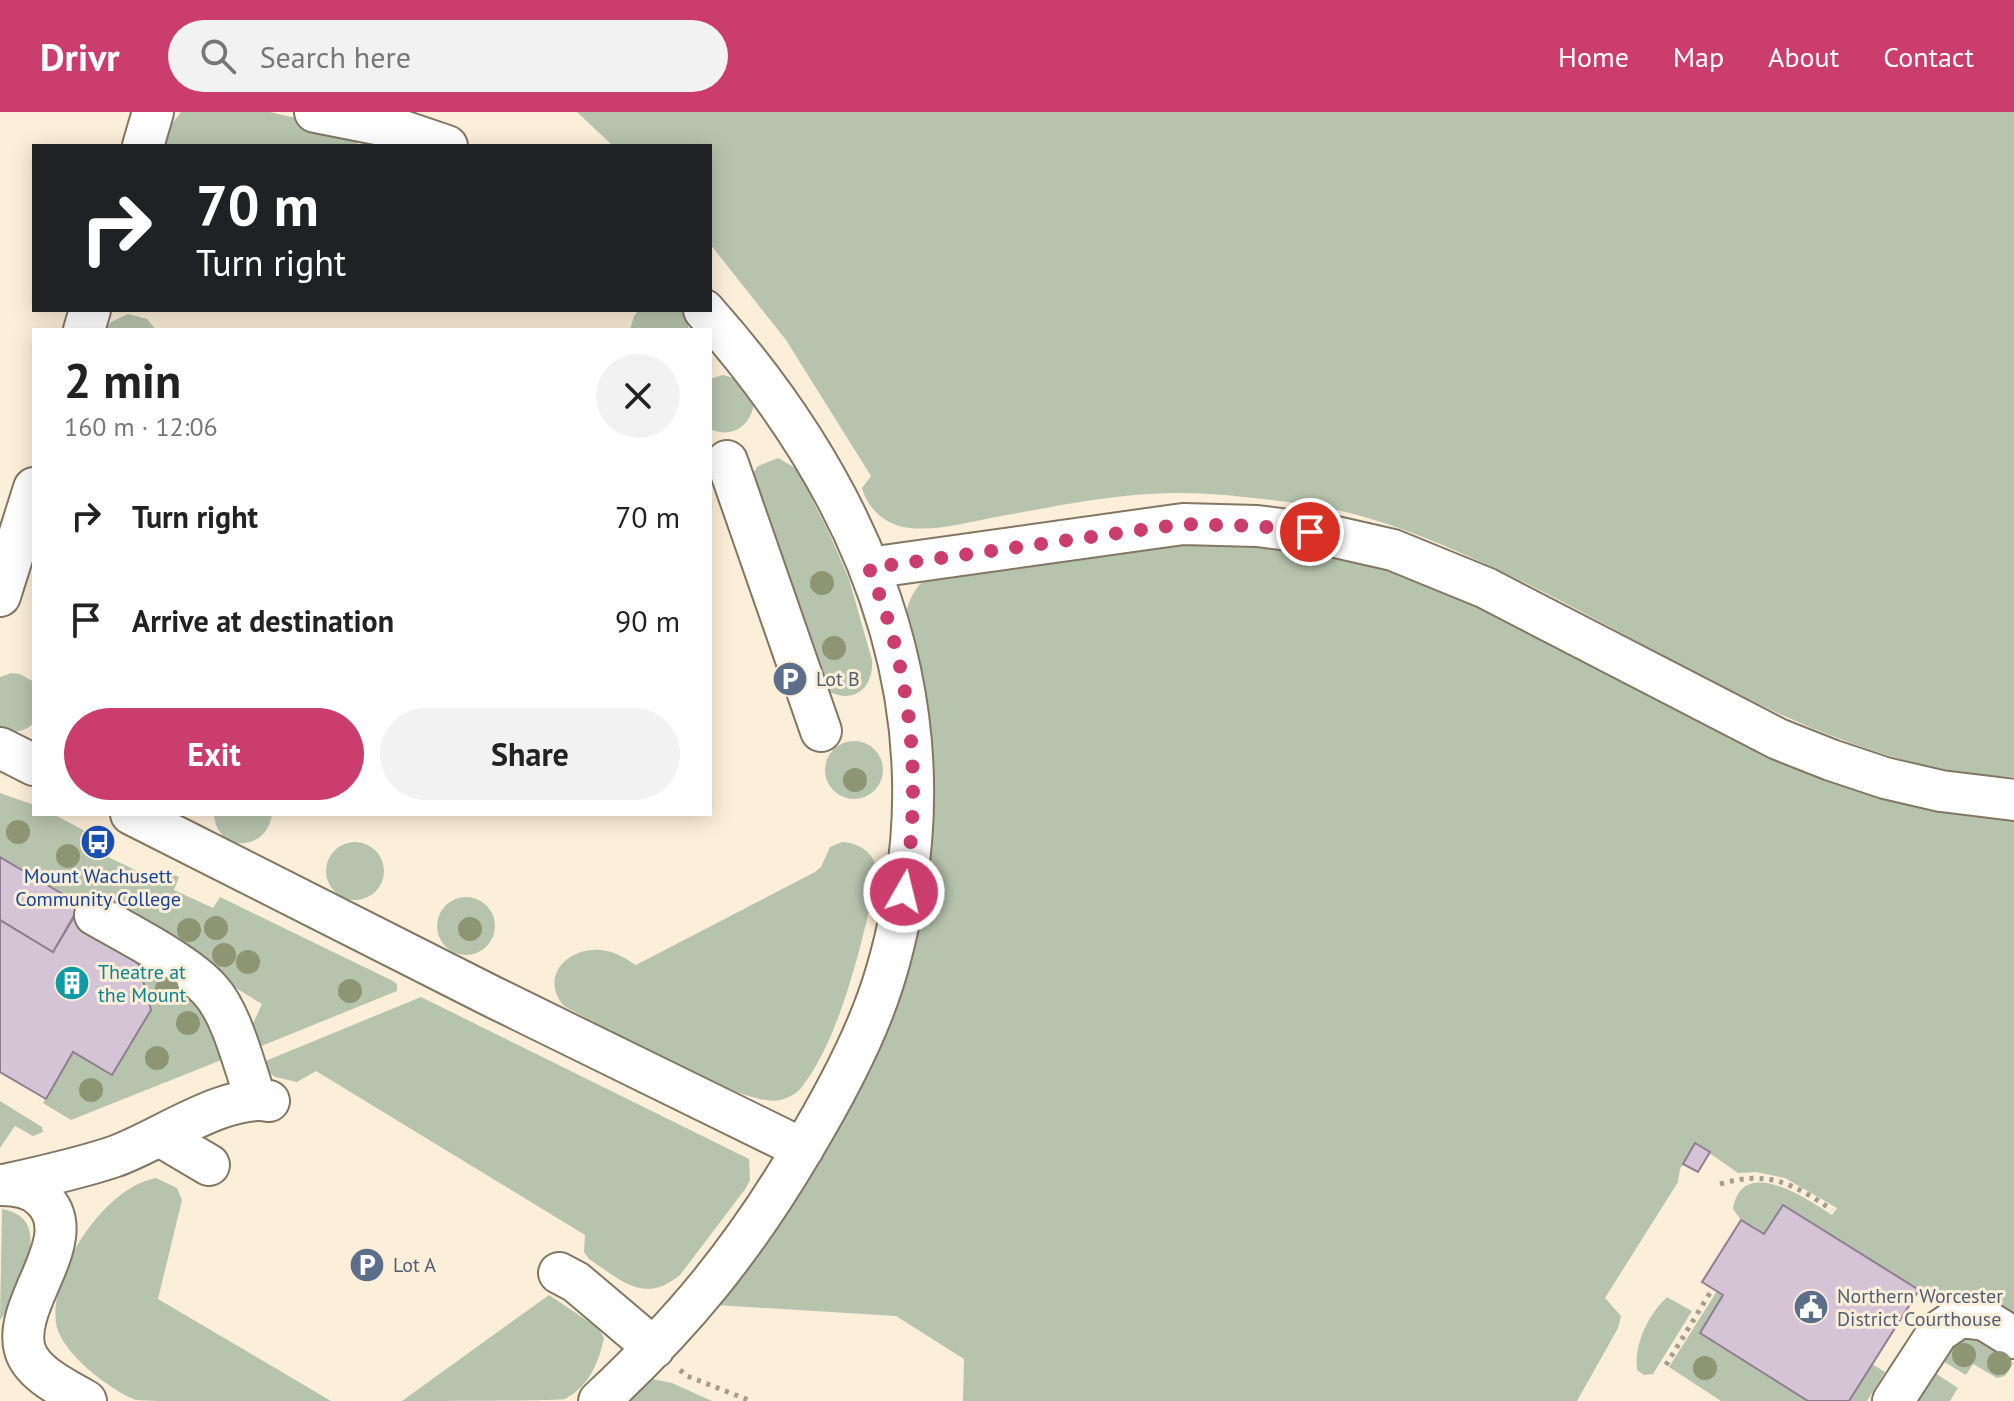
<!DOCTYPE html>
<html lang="en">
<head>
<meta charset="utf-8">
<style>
	body { margin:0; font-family:"PT Sans",sans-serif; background:#f2f2f2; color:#222; height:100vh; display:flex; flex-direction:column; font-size:30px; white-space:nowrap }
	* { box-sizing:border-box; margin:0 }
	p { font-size:26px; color:#767676 }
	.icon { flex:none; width:44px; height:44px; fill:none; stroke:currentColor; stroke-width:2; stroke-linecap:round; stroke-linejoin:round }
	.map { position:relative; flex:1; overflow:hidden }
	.details { position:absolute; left:32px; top:216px; width:680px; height:488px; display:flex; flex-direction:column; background:#fff; border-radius:0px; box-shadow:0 4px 20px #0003 }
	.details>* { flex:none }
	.top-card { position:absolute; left:32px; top:32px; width:680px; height:168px; border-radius:0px; box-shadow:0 4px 20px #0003; background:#202124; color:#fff; overflow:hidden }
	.pin { position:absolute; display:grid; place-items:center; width:68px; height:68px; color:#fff; margin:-34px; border:4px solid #fff; border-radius:50%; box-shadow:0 2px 8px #0007 }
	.me { position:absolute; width:88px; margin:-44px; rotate:8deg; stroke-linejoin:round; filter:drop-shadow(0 0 6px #0008) }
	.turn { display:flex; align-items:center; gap:28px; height:168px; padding:0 32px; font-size:36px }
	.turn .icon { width:104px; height:104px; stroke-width:2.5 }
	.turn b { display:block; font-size:56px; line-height:68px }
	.round { display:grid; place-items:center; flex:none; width:84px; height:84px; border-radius:42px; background:#f2f2f2 }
	.overview { display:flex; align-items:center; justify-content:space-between; height:136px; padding:0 32px }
	h1 { font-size:48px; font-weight:700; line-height:60px }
	.primary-button { display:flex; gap:16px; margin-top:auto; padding:16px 32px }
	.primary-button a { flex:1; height:92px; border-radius:48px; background:#ca3d6c; color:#fff; font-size:32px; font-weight:700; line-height:92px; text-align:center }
	.primary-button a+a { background:#f2f2f2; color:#222 }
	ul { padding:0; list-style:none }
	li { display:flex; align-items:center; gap:24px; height:104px; padding:0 32px }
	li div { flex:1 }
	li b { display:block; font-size:30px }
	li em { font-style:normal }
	header { display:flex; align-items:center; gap:48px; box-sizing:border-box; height:112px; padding:0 40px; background:#ca3d6c; color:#fff }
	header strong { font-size:38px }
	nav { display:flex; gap:44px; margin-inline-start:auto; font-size:28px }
	.search { width:560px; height:72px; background:#f2f2f2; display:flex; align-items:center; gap:20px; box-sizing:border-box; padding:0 28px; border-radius:44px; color:#767676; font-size:30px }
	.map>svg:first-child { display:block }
	.green { fill:#b6c3ad }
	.building { fill:#d5c3d6; stroke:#8f7e90; stroke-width:2 }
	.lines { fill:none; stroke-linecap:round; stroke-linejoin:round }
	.minor-casing { stroke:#827763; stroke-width:44 }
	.path { stroke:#a69c8b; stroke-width:5; stroke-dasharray:4 6; stroke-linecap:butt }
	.minor { stroke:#fff; stroke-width:40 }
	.tree { fill:#8e9572 }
	.route { stroke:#ca3d6c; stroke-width:14; stroke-dasharray:0 25.2 }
	.labels { text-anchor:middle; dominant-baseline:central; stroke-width:6; stroke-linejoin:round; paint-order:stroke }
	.service-label { font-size:20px; fill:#4e5e75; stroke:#fcefd9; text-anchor:start }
	.transit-label { font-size:20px; fill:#164399; stroke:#fcefd9 }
	.culture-label { font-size:20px; fill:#0d838f; stroke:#fcefd9; text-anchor:start }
</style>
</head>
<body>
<header>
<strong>Drivr</strong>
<div class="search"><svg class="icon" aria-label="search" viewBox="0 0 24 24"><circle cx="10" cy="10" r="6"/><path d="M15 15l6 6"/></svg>Search here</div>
<nav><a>Home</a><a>Map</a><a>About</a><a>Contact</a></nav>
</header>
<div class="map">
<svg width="2014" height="1289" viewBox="0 0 2014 1289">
	<rect width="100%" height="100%" fill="#fcefd9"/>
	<path class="green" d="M 181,0 L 270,0 L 325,13 L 356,28 L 358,34 L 161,34 L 169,16 Z
		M 577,0 L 2014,0 L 2014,665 C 1826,659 1647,524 1479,449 C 1426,425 1367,401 1309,393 C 1257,386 1202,378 1149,382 C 1098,385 1046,396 996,405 C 968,410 939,419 910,416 C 887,414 868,398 862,376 L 871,364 L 786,228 L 710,132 L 710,34 L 613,34 Z
		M 639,198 L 681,198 L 687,208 L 689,218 L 630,218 L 634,204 Z
		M 128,202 L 147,207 L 156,218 L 105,218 L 111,210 Z
		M 723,263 L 741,268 L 754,291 C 751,314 732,327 710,317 L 710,267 Z
		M 778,346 L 797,357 L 829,421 L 849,467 L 872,548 C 874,580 849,594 823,576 L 751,364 L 758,354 Z
		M 1199,423 L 1377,450 L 2014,705 L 2014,1207 L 1951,1195 L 1930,1181 L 1927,1184 L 1783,1093 L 1764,1122 L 1741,1108 L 1733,1097 C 1742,1042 1807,1087 1832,1103 L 1837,1096 L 1785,1066 L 1756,1060 L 1738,1061 L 1695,1031 L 1680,1057 L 1678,1070 L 1605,1186 L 1621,1204 L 1618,1216 L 1577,1289 L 963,1289 L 964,1247 L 896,1204 L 716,1193 L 883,900 L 904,515 C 907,486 915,474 938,455 Z
		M 11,561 L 20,562 L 34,570 L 34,611 C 23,621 13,621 0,617 L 0,565 Z
		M825 658a29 29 0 1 1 58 0a29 29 0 1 1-58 0Z
		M 0,681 L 34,693 L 34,702 L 53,702 L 87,720 L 81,732 L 160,770 L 167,760 L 179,765 L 174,778 L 213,796 L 220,785 L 393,869 L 397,872 L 397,879 L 254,937 L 248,922 L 262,892 L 85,785 L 81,793 L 0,745 Z
		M 214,702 L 272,702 C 267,741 216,741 214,702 Z
		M326 759a29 29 0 1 1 58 0a29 29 0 1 1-58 0Z
		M 842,730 C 856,731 870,737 875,752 C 880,764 873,781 870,794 C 858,847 836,933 801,976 C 796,982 788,986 780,988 C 744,997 603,914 564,894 C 539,865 567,835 601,838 C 614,839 625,846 636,853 L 815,760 L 821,755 L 830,735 Z
		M437 814a29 29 0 1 1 58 0a29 29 0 1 1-58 0Z
		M 135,839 L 204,898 L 224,947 L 71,1008 L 43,991 L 73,940 L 113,962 L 151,898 Z
		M 421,885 L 749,1047 L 750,1068 L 746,1076 L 680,1163 C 644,1193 621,1168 589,1147 L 584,1140 L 585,1123 L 316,959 L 297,970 L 275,965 L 258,952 Z
		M 0,989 L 42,1015 L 43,1020 L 33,1024 L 15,1014 L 0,1036 Z
		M 156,1066 L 177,1076 L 182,1088 L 158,1187 L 331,1289 C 282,1289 233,1289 185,1289 C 171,1289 149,1289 136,1288 C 110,1278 60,1240 56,1211 C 49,1159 105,1075 156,1066 Z
		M 2,1097 C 11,1099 18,1101 24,1108 C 43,1130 16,1189 0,1208 Z
		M 1717,1179 L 1723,1183 L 1700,1221 L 1808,1289 L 1721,1289 L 1669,1255 Z
		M 549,1183 L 598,1216 L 604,1226 C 598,1252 590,1273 565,1287 C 553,1289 426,1289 402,1289 Z
		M 1667,1185 L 1692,1199 L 1653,1262 L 1644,1263 L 1637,1258 C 1634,1232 1648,1203 1667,1185 Z
		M 1965,1221 L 2008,1240 L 2013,1252 L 2005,1264 L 1997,1266 L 1973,1252 L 1966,1263 L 1939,1247 Z
		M 1872,1252 L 1885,1260 L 1867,1289 L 1849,1289 Z
		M 1932,1259 L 1958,1276 L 1950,1289 L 1913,1289 Z
		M 642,1265 L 672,1271 L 712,1289 L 613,1289 Z"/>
	<path class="building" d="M 0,745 L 81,793 L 53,840 L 0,808 Z
		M 75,802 L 135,839 L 151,898 L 112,963 L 73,940 L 46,987 L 0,960 L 0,808 L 53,840 Z
		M 1695,1031 L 1710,1040 L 1698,1060 L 1683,1052 Z
		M 1783,1093 L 1919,1178 L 1849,1289 L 1808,1289 L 1700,1221 L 1723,1183 L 1702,1170 L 1741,1108 L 1764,1122 Z"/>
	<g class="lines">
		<defs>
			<path id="minor" d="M 315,0 L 391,15 L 447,34
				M 143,34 L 153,0
				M 84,218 L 90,198
				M 727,349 L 821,619
				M 869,456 L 1183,412 L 1257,414 L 1327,423 L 1393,438 L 1486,476 L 1778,627 L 1831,648 L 1885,666 L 1941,679 L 2014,688
				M 0,484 L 34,376
				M 0,636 L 34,653
				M 131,702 L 493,885 L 803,1037
				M 95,803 C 128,822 186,851 210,878 C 233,903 244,955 256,987
				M 160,1024 L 209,1053
				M 2,1073 C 17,1073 31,1075 42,1086 C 85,1125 11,1191 25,1238 C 32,1262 66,1277 86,1289
				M 4,1073 C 40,1065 77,1057 113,1045 C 157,1030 224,981 269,989
				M 559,1161 L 576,1170 L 654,1236
				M 599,1289 C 684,1210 743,1138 802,1038 C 829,993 854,948 873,899 C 888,861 898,819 905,778 C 942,556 849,361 704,198
				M 1893,1289 L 1938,1220 L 1960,1205 L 1985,1208 L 2014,1226"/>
		</defs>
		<use href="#minor" class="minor-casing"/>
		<path class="path" d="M 1720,1072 C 1767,1058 1793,1071 1832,1098
			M 1666,1253 L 1713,1176
			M 680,1258 L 687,1264 L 751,1289"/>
		<use href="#minor" class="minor"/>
	</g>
	<g class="tree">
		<circle cx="822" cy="471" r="12"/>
		<circle cx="834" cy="536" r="12"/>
		<circle cx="855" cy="668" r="12"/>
		<circle cx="18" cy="720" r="12"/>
		<circle cx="68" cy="744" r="12"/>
		<circle cx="216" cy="816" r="12"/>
		<circle cx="470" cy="817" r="12"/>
		<circle cx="189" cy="818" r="12"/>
		<circle cx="224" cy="843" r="12"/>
		<circle cx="248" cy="850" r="12"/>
		<circle cx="167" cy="877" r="12"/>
		<circle cx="350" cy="879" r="12"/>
		<circle cx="188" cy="911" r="12"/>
		<circle cx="157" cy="946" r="12"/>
		<circle cx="91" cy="978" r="12"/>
		<circle cx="1964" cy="1243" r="12"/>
		<circle cx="1999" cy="1251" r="12"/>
		<circle cx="1705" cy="1256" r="12"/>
	</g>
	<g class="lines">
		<path class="route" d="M 904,780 C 923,671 912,558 869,456 L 1183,412 L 1257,414 L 1310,420"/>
	</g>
	<defs>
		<symbol id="parking-disc" viewBox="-11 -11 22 22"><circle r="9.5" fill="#5c6f8a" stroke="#fcefd9"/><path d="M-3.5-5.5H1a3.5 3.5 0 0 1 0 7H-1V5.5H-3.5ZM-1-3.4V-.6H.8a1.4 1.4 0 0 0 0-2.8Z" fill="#fff"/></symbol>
		<symbol id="bus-disc" viewBox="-11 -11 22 22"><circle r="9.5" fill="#1a4fb4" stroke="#fcefd9"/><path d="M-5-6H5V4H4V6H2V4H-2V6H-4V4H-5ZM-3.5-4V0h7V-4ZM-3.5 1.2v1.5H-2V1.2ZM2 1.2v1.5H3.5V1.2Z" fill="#fff"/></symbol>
		<symbol id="building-disc" viewBox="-11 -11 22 22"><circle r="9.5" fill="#0f9aa8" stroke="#fcefd9"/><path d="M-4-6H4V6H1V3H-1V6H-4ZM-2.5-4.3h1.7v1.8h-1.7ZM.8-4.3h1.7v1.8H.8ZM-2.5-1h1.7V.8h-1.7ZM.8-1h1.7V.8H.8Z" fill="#fff"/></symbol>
		<symbol id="civic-disc" viewBox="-11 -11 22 22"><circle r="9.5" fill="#5c6f8a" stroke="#fcefd9"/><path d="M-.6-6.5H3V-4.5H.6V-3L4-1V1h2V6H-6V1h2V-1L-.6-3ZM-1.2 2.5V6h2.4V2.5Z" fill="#fff"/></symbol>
	</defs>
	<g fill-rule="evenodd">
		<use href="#parking-disc" x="770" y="547" width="40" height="40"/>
		<use href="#bus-disc" x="78" y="710" width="40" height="40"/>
		<use href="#building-disc" x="52" y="851" width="40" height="40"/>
		<use href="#parking-disc" x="347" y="1133" width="40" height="40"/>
		<use href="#civic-disc" x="1791" y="1175" width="40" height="40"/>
	</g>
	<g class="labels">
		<g class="service-label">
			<text x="816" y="567">Lot B</text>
			<text x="393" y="1153">Lot A</text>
			<text x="1837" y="1184">Northern Worcester<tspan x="1837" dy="23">District Courthouse</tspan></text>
		</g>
		<g class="transit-label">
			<text x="98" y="764">Mount Wachusett<tspan x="98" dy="23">Community College</tspan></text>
		</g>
		<g class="culture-label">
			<text x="98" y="860">Theatre at<tspan x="98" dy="23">the Mount</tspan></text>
		</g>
	</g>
</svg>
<div class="pin" style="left:1310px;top:420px;background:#d93025"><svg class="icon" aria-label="arrive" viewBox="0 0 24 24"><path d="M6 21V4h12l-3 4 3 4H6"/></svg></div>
<svg class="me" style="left:904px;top:780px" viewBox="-20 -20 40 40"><circle r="17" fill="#ca3d6c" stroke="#fff" stroke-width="3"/><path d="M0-11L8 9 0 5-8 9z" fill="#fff"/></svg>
<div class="top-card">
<div class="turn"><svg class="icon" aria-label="right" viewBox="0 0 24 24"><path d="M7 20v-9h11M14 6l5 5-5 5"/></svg><div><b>70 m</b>Turn right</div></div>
</div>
<section class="details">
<div class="overview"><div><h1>2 min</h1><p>160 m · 12:06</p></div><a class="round"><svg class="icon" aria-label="close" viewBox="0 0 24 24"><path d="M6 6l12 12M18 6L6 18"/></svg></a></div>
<ul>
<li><svg class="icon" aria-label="right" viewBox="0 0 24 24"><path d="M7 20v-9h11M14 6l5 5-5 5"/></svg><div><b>Turn right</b></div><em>70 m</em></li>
<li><svg class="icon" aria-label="arrive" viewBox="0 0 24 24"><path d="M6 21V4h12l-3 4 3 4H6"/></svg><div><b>Arrive at destination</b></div><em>90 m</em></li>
</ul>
<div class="primary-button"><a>Exit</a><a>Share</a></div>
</section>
</div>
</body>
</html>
